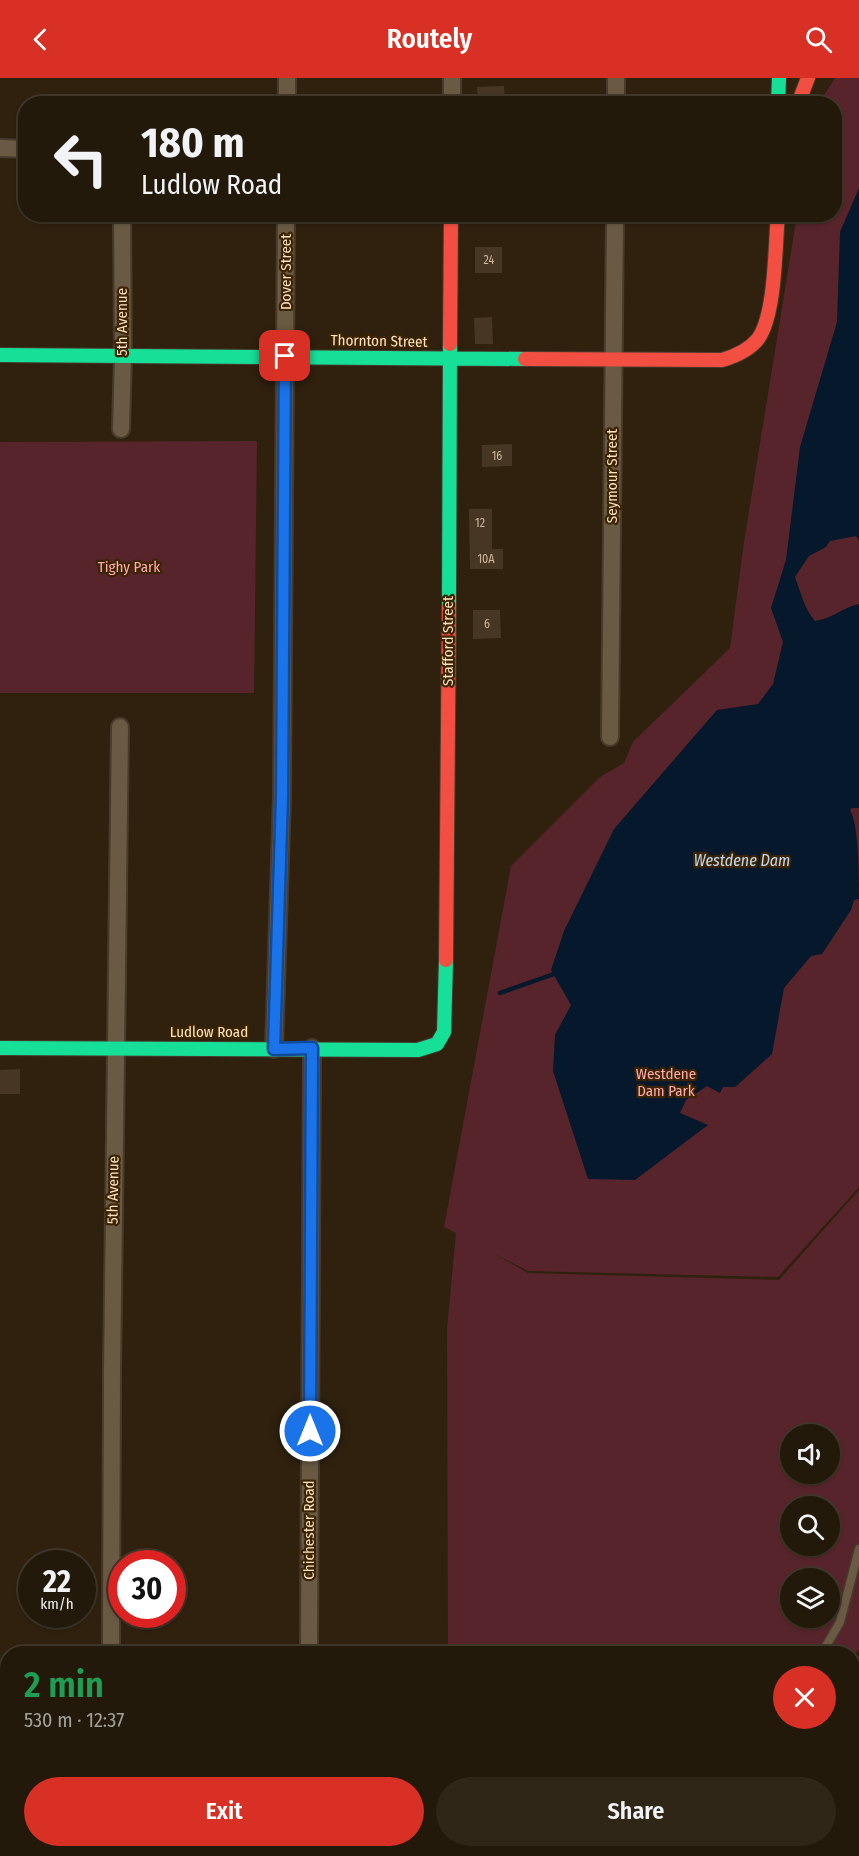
<!DOCTYPE html>
<html lang="en">
<head>
<meta charset="utf-8">
<style>
	body { margin:0; font-family:"Fira Sans Condensed",sans-serif; background:#2f2618; color:#f1f3f6; height:100vh; display:flex; flex-direction:column; font-size:22px; white-space:nowrap }
	* { box-sizing:border-box; margin:0 }
	p { font-size:20px; color:#a3a09c }
	.icon { flex:none; width:33px; height:33px; fill:none; stroke:currentColor; stroke-width:2; stroke-linecap:round; stroke-linejoin:round }
	.map { position:relative; flex:1; overflow:hidden }
	.drawer { position:absolute; left:0px; top:1568px; width:860px; height:212px; display:flex; flex-direction:column; background:#23190a; border-radius:24px 24px 0 0; box-shadow:0 2px 4px #0004,0 0 0 2px #40382b }
	.drawer>* { flex:none }
	.guide { position:absolute; left:18px; top:18px; width:824px; height:126px; border-radius:24px; box-shadow:0 2px 4px #0004,0 0 0 2px #40382b; background:#23190a; color:#f1f3f6; overflow:hidden }
	.fabs { position:absolute; left:780px; top:1346px; display:grid; gap:12px }
	.fabs a { display:grid; place-items:center; width:60px; height:60px; border-radius:50%; background:#23190a; box-shadow:0 2px 4px #0004,0 0 0 2px #40382b; font-size:30px }
	.speed { position:absolute; left:18px; top:1472px; display:flex; gap:12px; font-size:30px; font-weight:700; text-align:center }
	.speed>* { display:grid; place-content:center; width:78px; height:78px; border-radius:50%; background:#23190a; box-shadow:0 2px 4px #0004,0 0 0 2px #40382b; line-height:1 }
	.speed small { font-size:15px; font-weight:400 }
	.speed .limit { border:9px solid #d22; background:#fff; color:#111 }
	.pin { position:absolute; display:grid; place-items:center; width:51px; height:51px; color:#fff; margin:-26px; border-radius:12px; box-shadow:0 3px 9px #0006 }
	.me { position:absolute; width:66px; margin:-33px; rotate:0deg; stroke-linejoin:round; filter:drop-shadow(0 0 4px #0008) }
	.turn { display:flex; align-items:center; gap:21px; height:126px; padding:0 24px; font-size:27px }
	.turn .icon { width:78px; height:78px; stroke-width:2.5 }
	.turn b { display:block; font-size:42px; line-height:51px }
	.round { display:grid; place-items:center; flex:none; width:63px; height:63px; border-radius:32px; background:#2f2618 }
	.summary { display:flex; align-items:center; justify-content:space-between; height:102px; padding:0 24px }
	h1 { font-size:36px; font-weight:600; line-height:45px; color:#1e9e55 }
	.primary-button { display:flex; gap:12px; margin-top:auto; padding:12px 24px }
	.primary-button a { flex:1; height:69px; border-radius:36px; background:#d93025; color:#fff; font-size:24px; font-weight:600; line-height:69px; text-align:center }
	.primary-button a+a { background:#2f2618; color:#f1f3f6 }
	header { display:flex; justify-content:space-between; align-items:center; height:78px; padding:0 24px; background:#d93025; color:#fff; font-size:27px; font-weight:600 }
	.map>svg:first-child { display:block }
	.built { fill:#452b04 }
	.green { fill:#57242b; fill-rule:evenodd }
	.water { fill:#05182c }
	.lines { fill:none; stroke-linecap:round; stroke-linejoin:round }
	.stream { stroke:#05182c; stroke-width:4.5 }
	.building { fill:#483624 }
	.lane-casing { stroke:#483b2d; stroke-width:11 }
	.street-casing { stroke:#483b2d; stroke-width:20 }
	.fast-casing { stroke:#483b2d; stroke-width:16 }
	.slow-casing { stroke:#483b2d; stroke-width:16 }
	.jam-casing { stroke:#483b2d; stroke-width:16 }
	.lane { stroke:#6a5a43; stroke-width:8 }
	.street { stroke:#6a5a43; stroke-width:16 }
	.fast { stroke:#16e098; stroke-width:14 }
	.slow { stroke:#ffcf43; stroke-width:14 }
	.jam { stroke:#f24e42; stroke-width:14 }
	.route-casing { stroke:#114b97; stroke-width:15 }
	.route { stroke:#1a73e8; stroke-width:10 }
	.labels { text-anchor:middle; dominant-baseline:central; stroke-width:4.5; stroke-linejoin:round; paint-order:stroke }
	.number-label { font-size:12px; fill:#cfb69a }
	.street-label { font-size:15px; fill:#fce1c1; stroke:#3d2400 }
	.park-label { font-size:15px; fill:#ffaab4; stroke:#3d2400 }
	.water-label { font-size:16px; font-style:italic; fill:#c0daf8; stroke:#3d2400 }
</style>
</head>
<body>
<header><svg class="icon" aria-label="back" viewBox="0 0 24 24"><path d="M15 5l-7 7 7 7"/></svg>Routely<svg class="icon" aria-label="search" viewBox="0 0 24 24"><circle cx="10" cy="10" r="6"/><path d="M15 15l6 6"/></svg></header>
<div class="map">
<svg width="859" height="1778" viewBox="0 0 859 1778">
	<rect width="100%" height="100%" fill="#2f210e"/>
	<path class="built" d="M 859,1707 L 859,1778 L 812,1778 L 816,1772 L 852,1772 L 852,1718 Z"/>
	<path class="green" d="M 835,0 L 859,0 L 859,1109 L 778,1199 L 528,1193 L 493,1175 L 528,1195 L 779,1202 L 859,1112 L 859,1571 L 852,1580 L 852,1575 L 448,1575 L 447,1251 L 456,1155 L 444,1149 L 511,788 L 600,699 L 624,685 L 633,664 L 730,570 L 744,464 L 797,137 L 834,136 L 834,26 L 819,25 ZM 790,1356 L 830,1356 L 830,1395 L 790,1395 ZM 790,1428 L 830,1428 L 830,1467 L 790,1467 ZM 790,1500 L 830,1500 L 830,1539 L 790,1539 Z
		M 257,363 L 254,615 L 0,615 L 0,364 Z
		M 65,1772 L 709,1772 L 704,1778 L 68,1778 Z"/>
	<path class="water" d="M 859,110 L 859,463 L 856,458 L 830,463 L 826,469 L 809,478 L 795,499 C 801,515 804,530 815,543 C 832,541 842,530 859,526 L 859,730 L 852,730 L 850,732 C 859,747 859,798 859,821 L 854,822 L 851,832 L 822,876 L 811,878 L 784,910 L 772,976 L 735,1009 L 723,1009 L 720,1015 L 707,1008 L 686,1022 L 680,1035 L 708,1047 L 635,1102 L 588,1101 L 553,993 L 555,957 L 571,927 L 551,892 L 564,853 L 614,751 L 717,632 L 758,626 L 773,606 L 783,564 L 771,530 L 786,482 L 800,369 L 837,244 L 840,154 Z"/>
	<g class="lines">
		<path class="stream" d="M 500,915 L 557,895"/>
	</g>
	<path class="building" d="M 504,8 L 505,26 L 478,26 L 477,9 Z
		M 475,169 L 502,169 L 502,195 L 475,195 Z
		M 492,239 L 493,266 L 475,266 L 474,240 Z
		M 512,366 L 512,388 L 482,389 L 482,367 Z
		M 469,431 L 492,431 L 492,471 L 503,471 L 503,491 L 470,491 Z
		M 473,532 L 500,532 L 501,560 L 473,561 Z
		M 20,991 L 20,1016 L 0,1016 L 0,992 Z"/>
	<g class="lines">
		<defs>
			<path id="lane" d="M 822,1575 L 840,1544 L 859,1471
				M 852,1655 L 859,1645
				M 856,1724 L 859,1720"/>
			<path id="street" d="M 287,26 L 287,0
				M 452,26 L 452,0
				M 616,26 L 616,0
				M 0,70 L 26,71
				M 121,351 L 123,277 L 122,136
				M 610,659 L 615,136
				M 274,971 L 282,718 L 286,136
				M 111,1575 L 112,1296 L 120,649
				M 309,1575 L 312,970
				M 0,1641 L 8,1640"/>
			<path id="fast" d="M 778,26 L 779,0
				M 0,277 L 525,281
				M 449,529 L 450,266
				M 0,970 L 418,972 L 437,966 L 444,954 L 446,882"/>
			<path id="slow" d="M 852,1635 L 859,1624
				M 852,1688 L 859,1678"/>
			<path id="jam" d="M 798,26 L 808,0
				M 450,266 L 451,136
				M 525,281 L 722,282 C 736,278 749,272 758,261 C 776,236 775,167 778,136
				M 446,882 L 449,529
				M 756,1778 L 761,1772
				M 791,1778 L 795,1772"/>
		</defs>
		<use href="#lane" class="lane-casing"/>
		<use href="#street" class="street-casing"/>
		<use href="#fast" class="fast-casing"/>
		<use href="#slow" class="slow-casing"/>
		<use href="#jam" class="jam-casing"/>
		<use href="#lane" class="lane"/>
		<use href="#street" class="street"/>
		<use href="#fast" class="fast"/>
		<use href="#slow" class="slow"/>
		<use href="#jam" class="jam"/>
	</g>
	<g class="lines">
		<defs>
			<path id="route" d="M 285,278 L 282,718 L 274,971 L 312,970 L 310,1353"/>
		</defs>
		<use href="#route" class="route-casing"/>
		<use href="#route" class="route"/>
	</g>
	<g class="labels">
		<g class="number-label">
			<text x="489" y="182">24</text>
			<text x="497" y="378">16</text>
			<text x="480" y="445">12</text>
			<text x="486" y="481">10A</text>
			<text x="487" y="546">6</text>
		</g>
		<g class="street-label">
			<text transform="translate(286 194) rotate(-90)">Dover Street</text>
			<text transform="translate(122 244) rotate(-90)">5th Avenue</text>
			<text transform="translate(379 263) rotate(1)">Thornton Street</text>
			<text transform="translate(612 398) rotate(-90)">Seymour Street</text>
			<text transform="translate(448 563) rotate(-90)">Stafford Street</text>
			<text x="209" y="954">Ludlow Road</text>
			<text transform="translate(113 1112) rotate(-89)">5th Avenue</text>
			<text transform="translate(309 1452) rotate(-90)">Chichester Road</text>
		</g>
		<g class="park-label">
			<text x="129" y="489">Tighy Park</text>
			<text x="666" y="996">Westdene<tspan x="666" dy="17">Dam Park</tspan></text>
		</g>
		<g class="water-label">
			<text x="742" y="782">Westdene Dam</text>
		</g>
	</g>
</svg>
<div class="fabs">
<a><svg class="icon" aria-label="sound" viewBox="0 0 24 24"><path d="M4 9h4l5-4v14l-5-4H4zM17 9q2 3 0 6"/></svg></a>
<a><svg class="icon" aria-label="search" viewBox="0 0 24 24"><circle cx="10" cy="10" r="6"/><path d="M15 15l6 6"/></svg></a>
<a><svg class="icon" aria-label="layers" viewBox="0 0 24 24"><path d="M12 4l9 5-9 5-9-5zM3 14l9 5 9-5"/></svg></a>
</div>
<div class="speed"><div>22<small>km/h</small></div><div class="limit">30</div></div>
<div class="pin" style="left:285px;top:278px;background:#d93025"><svg class="icon" aria-label="arrive" viewBox="0 0 24 24"><path d="M6 21V4h12l-3 4 3 4H6"/></svg></div>
<svg class="me" style="left:310px;top:1353px" viewBox="-20 -20 40 40"><circle r="17" fill="#1a73e8" stroke="#fff" stroke-width="3"/><path d="M0-11L8 9 0 5-8 9z" fill="#fff"/></svg>
<div class="guide">
<div class="turn"><svg class="icon" aria-label="left" viewBox="0 0 24 24"><path d="M17 20v-9H6M10 6l-5 5 5 5"/></svg><div><b>180 m</b>Ludlow Road</div></div>
</div>
<section class="drawer">
<div class="summary"><div><h1>2 min</h1><p>530 m · 12:37</p></div><a class="round" style="background:#d93025;color:#fff"><svg class="icon" aria-label="close" viewBox="0 0 24 24"><path d="M6 6l12 12M18 6L6 18"/></svg></a></div>
<div class="primary-button"><a>Exit</a><a>Share</a></div>
</section>
</div>
</body>
</html>
